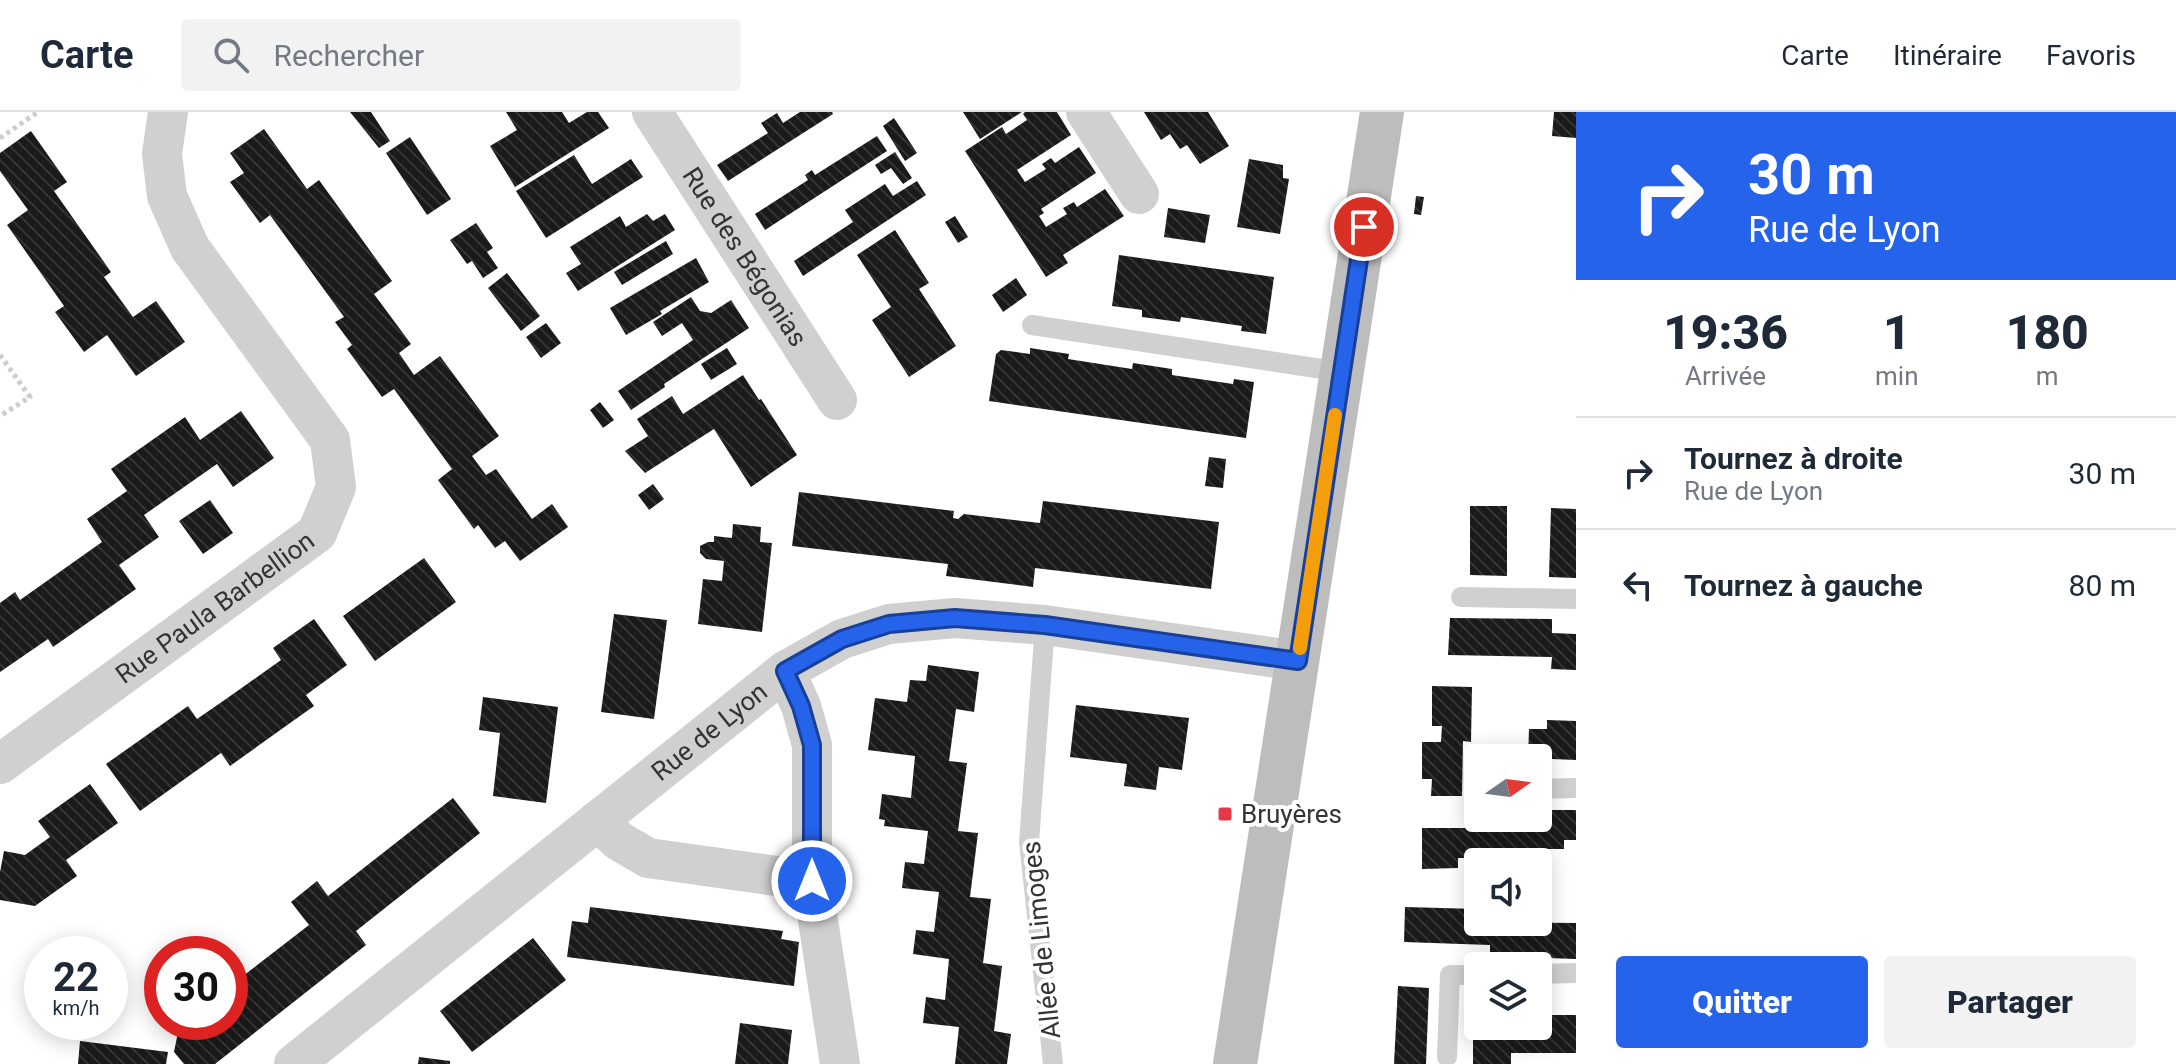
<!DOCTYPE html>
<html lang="fr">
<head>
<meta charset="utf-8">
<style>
	body { margin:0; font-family:Roboto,sans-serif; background:#f2f2f3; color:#1f2937; height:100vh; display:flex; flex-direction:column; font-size:30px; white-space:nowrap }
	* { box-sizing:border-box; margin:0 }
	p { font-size:26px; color:#747a83 }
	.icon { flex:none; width:44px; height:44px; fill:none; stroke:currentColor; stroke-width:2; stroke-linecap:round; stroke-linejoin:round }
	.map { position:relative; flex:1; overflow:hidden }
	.panel { display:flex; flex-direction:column; background:#fff; width:600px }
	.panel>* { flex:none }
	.hud { background:#2563eb; color:#fff; overflow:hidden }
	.needle { width:52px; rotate:76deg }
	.controls { position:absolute; left:1464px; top:632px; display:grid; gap:16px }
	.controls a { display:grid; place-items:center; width:88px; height:88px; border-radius:8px; background:#fff; box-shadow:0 4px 20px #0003; font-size:40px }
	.speed { position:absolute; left:24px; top:824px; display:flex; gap:16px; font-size:40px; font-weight:700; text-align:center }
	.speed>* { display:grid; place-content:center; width:104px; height:104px; border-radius:50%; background:#fff; box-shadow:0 4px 20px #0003; line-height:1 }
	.speed small { font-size:20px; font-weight:400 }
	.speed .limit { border:12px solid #d22; background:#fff; color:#111 }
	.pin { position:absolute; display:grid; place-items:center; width:68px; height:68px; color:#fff; margin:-34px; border:4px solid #fff; border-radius:50%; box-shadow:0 2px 8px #0007 }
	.me { position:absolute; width:88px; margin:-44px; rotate:0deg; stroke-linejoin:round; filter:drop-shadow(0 0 6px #0008) }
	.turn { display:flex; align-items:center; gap:28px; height:168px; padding:0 40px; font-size:36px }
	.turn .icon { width:104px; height:104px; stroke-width:2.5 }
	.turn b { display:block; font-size:56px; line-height:68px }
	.eta { display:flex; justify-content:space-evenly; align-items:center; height:136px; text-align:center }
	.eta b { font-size:48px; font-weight:800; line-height:56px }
	.cta { display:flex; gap:16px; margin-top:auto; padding:16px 40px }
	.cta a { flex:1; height:92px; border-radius:8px; background:#2563eb; color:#fff; font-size:32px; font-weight:800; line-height:92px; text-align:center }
	.cta a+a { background:#f2f2f3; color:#1f2937 }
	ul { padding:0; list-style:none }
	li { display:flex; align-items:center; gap:24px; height:112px; padding:0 40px; border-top:2px solid #e0e1e3 }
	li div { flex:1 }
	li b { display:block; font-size:30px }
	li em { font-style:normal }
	header { display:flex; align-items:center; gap:48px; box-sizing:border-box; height:112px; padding:0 40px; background:#fff; border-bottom:2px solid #e0e1e3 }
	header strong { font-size:38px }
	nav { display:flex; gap:44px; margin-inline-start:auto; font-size:28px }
	.search { width:560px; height:72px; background:#f2f2f3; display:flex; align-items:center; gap:20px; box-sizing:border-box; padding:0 28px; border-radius:8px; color:#747a83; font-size:30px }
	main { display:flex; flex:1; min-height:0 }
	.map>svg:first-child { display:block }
	.building { fill:url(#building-back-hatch) }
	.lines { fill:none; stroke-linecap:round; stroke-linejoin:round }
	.path { stroke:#cdcdcd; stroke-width:5; stroke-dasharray:4 4; stroke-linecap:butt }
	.lane { stroke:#d0d0d0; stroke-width:20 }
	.street { stroke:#d0d0d0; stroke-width:40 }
	.secondary { stroke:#bdbdbd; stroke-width:44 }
	.route-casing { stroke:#184099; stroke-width:20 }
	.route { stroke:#2563eb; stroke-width:14 }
	.slow { stroke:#f59e0b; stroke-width:14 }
	.poi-dot { fill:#e63946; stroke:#fff; stroke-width:3 }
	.labels { text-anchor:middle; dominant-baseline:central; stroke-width:8; stroke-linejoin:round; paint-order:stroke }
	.street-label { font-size:26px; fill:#333; stroke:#fff }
	.poi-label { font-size:26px; fill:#333; stroke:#fff; text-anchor:start }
</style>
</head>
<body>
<header>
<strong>Carte</strong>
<div class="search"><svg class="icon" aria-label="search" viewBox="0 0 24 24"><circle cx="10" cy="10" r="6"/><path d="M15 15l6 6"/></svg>Rechercher</div>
<nav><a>Carte</a><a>Itinéraire</a><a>Favoris</a></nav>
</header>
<main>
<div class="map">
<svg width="1576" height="952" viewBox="0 0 1576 952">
	<defs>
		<pattern id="building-back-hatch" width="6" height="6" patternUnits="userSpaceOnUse" patternTransform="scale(2)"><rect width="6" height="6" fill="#1a1a1a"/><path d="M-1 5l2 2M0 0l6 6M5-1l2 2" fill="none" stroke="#333"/></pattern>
	</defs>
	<rect width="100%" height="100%" fill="#fff"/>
	<path class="building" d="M 350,0 L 371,0 L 390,29 L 379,36 Z
		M 506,0 L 562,0 L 569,11 L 587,0 L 598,0 L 609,16 L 515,75 L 490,34 L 517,18 Z
		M 800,0 L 832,0 L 833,2 L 728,69 L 717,53 L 768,21 L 761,11 L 777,1 L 783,11 Z
		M 963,0 L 1022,0 L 980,27 Z
		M 1025,0 L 1057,0 L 1071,23 L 1017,58 L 1025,70 L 1046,57 L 1042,52 L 1051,46 L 1055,51 L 1079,35 L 1096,61 L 1041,97 L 1044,101 L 1039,104 L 1046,115 L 1067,102 L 1063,96 L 1074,90 L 1077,95 L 1105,77 L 1124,104 L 1063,143 L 1068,151 L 1046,165 L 965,39 L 1002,15 L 1006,22 L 1027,8 L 1023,2 Z
		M 1144,0 L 1208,0 L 1229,34 L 1200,52 L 1187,33 L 1180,37 L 1170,22 L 1161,28 Z
		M 1554,0 L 1576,0 L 1576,26 L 1552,24 Z
		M 894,6 L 917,41 L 905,49 L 883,14 Z
		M 264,17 L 307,77 L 319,68 L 392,169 L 374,182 L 411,232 L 399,241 L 414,263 L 440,244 L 499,324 L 472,344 L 486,363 L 496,357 L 532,407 L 552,392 L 568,415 L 520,449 L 505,429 L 495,436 L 478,413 L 474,417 L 438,368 L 452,357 L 394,277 L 382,285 L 347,237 L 352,233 L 335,210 L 344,205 L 270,103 L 260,111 L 230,70 L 244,61 L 230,41 Z
		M 31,19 L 67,70 L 54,79 L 111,160 L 104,165 L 133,205 L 156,189 L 185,230 L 136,264 L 107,223 L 84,240 L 55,200 L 64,194 L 7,113 L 28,98 L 0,59 L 0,41 Z
		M 877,24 L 887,39 L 765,118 L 755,102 L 808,68 L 805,63 L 812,58 L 815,63 Z
		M 410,25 L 451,87 L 427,103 L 386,41 Z
		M 895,40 L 912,66 L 903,72 L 891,56 L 881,62 L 875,53 Z
		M 574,43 L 592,72 L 631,47 L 643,65 L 546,126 L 516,79 Z
		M 1249,47 L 1283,53 L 1283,66 L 1289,67 L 1280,122 L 1237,115 Z
		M 917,69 L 926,83 L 803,164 L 794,149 L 853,110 L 845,98 L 885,72 L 893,84 Z
		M 1416,84 L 1424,85 L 1421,103 L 1414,102 Z
		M 1168,96 L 1210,103 L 1205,131 L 1164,125 Z
		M 647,102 L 653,109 L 665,102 L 675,118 L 578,179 L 566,161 L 581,152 L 570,135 L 620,104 L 626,115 Z
		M 955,104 L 968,125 L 958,131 L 945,110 Z
		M 476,111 L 493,136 L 487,140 L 498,156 L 483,166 L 472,149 L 467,152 L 450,128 Z
		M 895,118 L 929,171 L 919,177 L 956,234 L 909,265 L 872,208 L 891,195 L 857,143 Z
		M 666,129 L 673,142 L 622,173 L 614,160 Z
		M 1119,143 L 1274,165 L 1266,222 L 1241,219 L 1242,214 L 1181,205 L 1180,210 L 1142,205 L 1142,198 L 1112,194 Z
		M 696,146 L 709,170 L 660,199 L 662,202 L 626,223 L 610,196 Z
		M 507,161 L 540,204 L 521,219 L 488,176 Z
		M 1016,166 L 1027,183 L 1003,200 L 992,183 Z
		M 691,185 L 700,199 L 711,201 L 731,188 L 749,216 L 664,272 L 665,275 L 631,298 L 618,279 L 693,228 L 682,211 L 662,224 L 653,210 Z
		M 546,211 L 561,231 L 541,246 L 526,225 Z
		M 727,236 L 737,252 L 711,268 L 701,252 Z
		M 1030,236 L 1069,242 L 1068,247 L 1132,257 L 1133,251 L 1172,257 L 1172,263 L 1233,272 L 1234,267 L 1254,270 L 1246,326 L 989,289 L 996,242 L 1001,238 L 1030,242 Z
		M 743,263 L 759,288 L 761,287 L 797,343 L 751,375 L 714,317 L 645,361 L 625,339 L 648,324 L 637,307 L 672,284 L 683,302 Z
		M 600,290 L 614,308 L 603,316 L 590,298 Z
		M 241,299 L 274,346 L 233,375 L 217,352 L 144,403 L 159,425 L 119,453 L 136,477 L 53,535 L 48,527 L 0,560 L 0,491 L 15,480 L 20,488 L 102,430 L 87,407 L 127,379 L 111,357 L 185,305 L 200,328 Z
		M 1209,345 L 1226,347 L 1223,376 L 1205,374 Z
		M 653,372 L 664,387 L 649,398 L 638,383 Z
		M 799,380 L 954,399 L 953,406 L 958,407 L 964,402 L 1040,411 L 1043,389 L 1219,410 L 1211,477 L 1035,456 L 1033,475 L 946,464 L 948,452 L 792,434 Z
		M 210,388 L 233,421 L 203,442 L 179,409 Z
		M 1470,394 L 1507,394 L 1507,464 L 1470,463 Z
		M 1551,396 L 1576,397 L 1576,466 L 1549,465 Z
		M 733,412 L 761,415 L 760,430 L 772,431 L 762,520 L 698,512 L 703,467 L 722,469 L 724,449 L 706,447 L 700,441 L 700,434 L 708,430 L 714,430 L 714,424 L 732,426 Z
		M 424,446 L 456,490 L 375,549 L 343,504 Z
		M 614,502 L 667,508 L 654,607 L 601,600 Z
		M 1450,506 L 1552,507 L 1552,521 L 1576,522 L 1576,558 L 1551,557 L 1552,545 L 1448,543 Z
		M 314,507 L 347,553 L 306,583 L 314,594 L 230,654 L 221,641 L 140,699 L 106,652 L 188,594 L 197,607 L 226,587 L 281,548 L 273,536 Z
		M 928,553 L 979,560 L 974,600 L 956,597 L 949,649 L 967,651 L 958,719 L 978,721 L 970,785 L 991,787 L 983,851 L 1002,854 L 994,919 L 1011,922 L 1007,952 L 955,952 L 959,915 L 923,911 L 926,885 L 945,888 L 949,847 L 913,842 L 916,818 L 934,820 L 939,780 L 902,776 L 905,750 L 924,752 L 928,719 L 884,714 L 885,708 L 879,707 L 882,682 L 911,686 L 915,644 L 868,638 L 875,586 L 907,590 L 910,568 L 926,569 Z
		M 1432,574 L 1472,575 L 1471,630 L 1463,629 L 1462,684 L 1431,684 L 1432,667 L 1422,667 L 1422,630 L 1441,630 L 1442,614 L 1432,614 Z
		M 483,585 L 558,595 L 546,691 L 493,684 L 500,621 L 479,618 Z
		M 1076,593 L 1189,606 L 1182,658 L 1159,655 L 1156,678 L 1124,674 L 1127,652 L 1070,645 Z
		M 1547,608 L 1576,609 L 1576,648 L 1528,646 L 1529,617 L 1547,617 Z
		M 90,672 L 118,711 L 66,748 L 77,764 L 35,794 L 0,788 L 0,760 L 4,739 L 25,743 L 50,725 L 38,709 Z
		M 453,686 L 480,721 L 356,819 L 366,833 L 215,952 L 184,952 L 174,940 L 179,915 L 185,910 L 230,910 L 230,874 L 309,813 L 291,790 L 317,769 L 328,784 Z
		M 1538,698 L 1576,698 L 1576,728 L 1564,728 L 1564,737 L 1512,737 L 1512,746 L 1458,746 L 1458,756 L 1422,757 L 1422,716 L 1474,716 L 1475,706 L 1538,706 Z
		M 590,795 L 783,819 L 781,827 L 799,830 L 794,874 L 567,845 L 572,809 L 588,811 Z
		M 1405,795 L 1478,797 L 1478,810 L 1576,811 L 1576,847 L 1490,844 L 1490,833 L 1404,830 Z
		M 533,826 L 566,868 L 472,940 L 440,899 Z
		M 1398,874 L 1429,876 L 1426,952 L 1394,952 Z
		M 1473,889 L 1478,889 L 1478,914 L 1538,914 L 1538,903 L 1576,903 L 1576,941 L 1511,941 L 1511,952 L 1473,952 Z
		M 740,911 L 792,918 L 788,952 L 735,952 Z
		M 80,929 L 168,940 L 166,952 L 78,952 Z
		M 419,945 L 450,949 L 450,952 L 418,952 Z"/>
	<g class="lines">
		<path class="path" d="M 0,26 L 38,0
			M 0,243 L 30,285 L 0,304"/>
		<path class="lane" d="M 1032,213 L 1342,260
			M 1461,485 L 1576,487
			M 1045,513 L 1029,730 L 1053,952
			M 1538,677 L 1576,676
			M 1538,862 L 1576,861
			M 1447,945 L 1450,863 L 1478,863"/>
		<g class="street">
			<path id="s1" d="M 652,0 L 837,288"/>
			<path d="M 1086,0 L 1139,82"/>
			<path d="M 785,559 L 801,594 L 812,633 L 812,769 L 840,952"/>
			<path id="s2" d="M 0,652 L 317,421 L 336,375 L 330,328 L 190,136 L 167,84 L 162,42 L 168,0"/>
			<path d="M 597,709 L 619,729 L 648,746 L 812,769"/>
			<path id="s3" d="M 294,952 L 785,559 L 842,527 L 889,512 L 955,506 L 1045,513 L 1298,549"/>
		</g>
		<path class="secondary" d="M 1235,952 L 1382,0"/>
	</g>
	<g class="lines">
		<defs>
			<path id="route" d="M 812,769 L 812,633 L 801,594 L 785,559 L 842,527 L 889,512 L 955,506 L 1045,513 L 1298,549 L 1364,115"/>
		</defs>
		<use href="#route" class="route-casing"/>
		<use href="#route" class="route"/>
		<path class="slow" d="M 1300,536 L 1335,303"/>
	</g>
	<rect class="poi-dot" x="1217" y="694" width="16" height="16" rx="4"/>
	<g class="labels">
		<g class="street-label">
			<text stroke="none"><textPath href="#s1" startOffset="172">Rue des Bégonias</textPath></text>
			<text stroke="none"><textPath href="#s2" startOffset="266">Rue Paula Barbellion</textPath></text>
			<text stroke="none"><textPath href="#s3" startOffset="532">Rue de Lyon</textPath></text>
			<text transform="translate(1041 828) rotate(-96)">Allée de Limoges</text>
		</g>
		<g class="poi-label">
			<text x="1241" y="702">Bruyères</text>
		</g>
	</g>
</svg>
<div class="controls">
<a><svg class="needle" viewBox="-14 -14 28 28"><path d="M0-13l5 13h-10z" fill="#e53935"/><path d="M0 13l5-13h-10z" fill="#747a83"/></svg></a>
<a><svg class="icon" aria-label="sound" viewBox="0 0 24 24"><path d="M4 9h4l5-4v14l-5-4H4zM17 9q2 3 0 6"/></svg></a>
<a><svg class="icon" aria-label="layers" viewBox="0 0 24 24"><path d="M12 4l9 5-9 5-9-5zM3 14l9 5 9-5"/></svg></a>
</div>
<div class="speed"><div>22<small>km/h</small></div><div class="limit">30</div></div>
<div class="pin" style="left:1364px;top:115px;background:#d93025"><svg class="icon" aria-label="arrive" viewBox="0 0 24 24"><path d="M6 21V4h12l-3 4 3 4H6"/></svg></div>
<svg class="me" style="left:812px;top:769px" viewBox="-20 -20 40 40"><circle r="17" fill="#2563eb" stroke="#fff" stroke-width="3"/><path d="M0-11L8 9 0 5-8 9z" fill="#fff"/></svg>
</div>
<section class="panel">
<div class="hud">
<div class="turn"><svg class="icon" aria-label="right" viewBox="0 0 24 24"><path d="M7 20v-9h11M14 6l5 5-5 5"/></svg><div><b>30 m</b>Rue de Lyon</div></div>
</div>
<div class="eta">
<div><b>19:36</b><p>Arrivée</p></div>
<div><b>1</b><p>min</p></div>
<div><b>180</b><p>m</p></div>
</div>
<ul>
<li><svg class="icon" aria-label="right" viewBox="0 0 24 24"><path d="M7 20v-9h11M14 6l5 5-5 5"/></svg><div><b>Tournez à droite</b><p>Rue de Lyon</p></div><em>30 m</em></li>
<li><svg class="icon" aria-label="left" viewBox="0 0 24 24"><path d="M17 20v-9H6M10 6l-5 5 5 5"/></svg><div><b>Tournez à gauche</b></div><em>80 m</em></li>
</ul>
<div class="cta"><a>Quitter</a><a>Partager</a></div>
</section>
</main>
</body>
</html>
